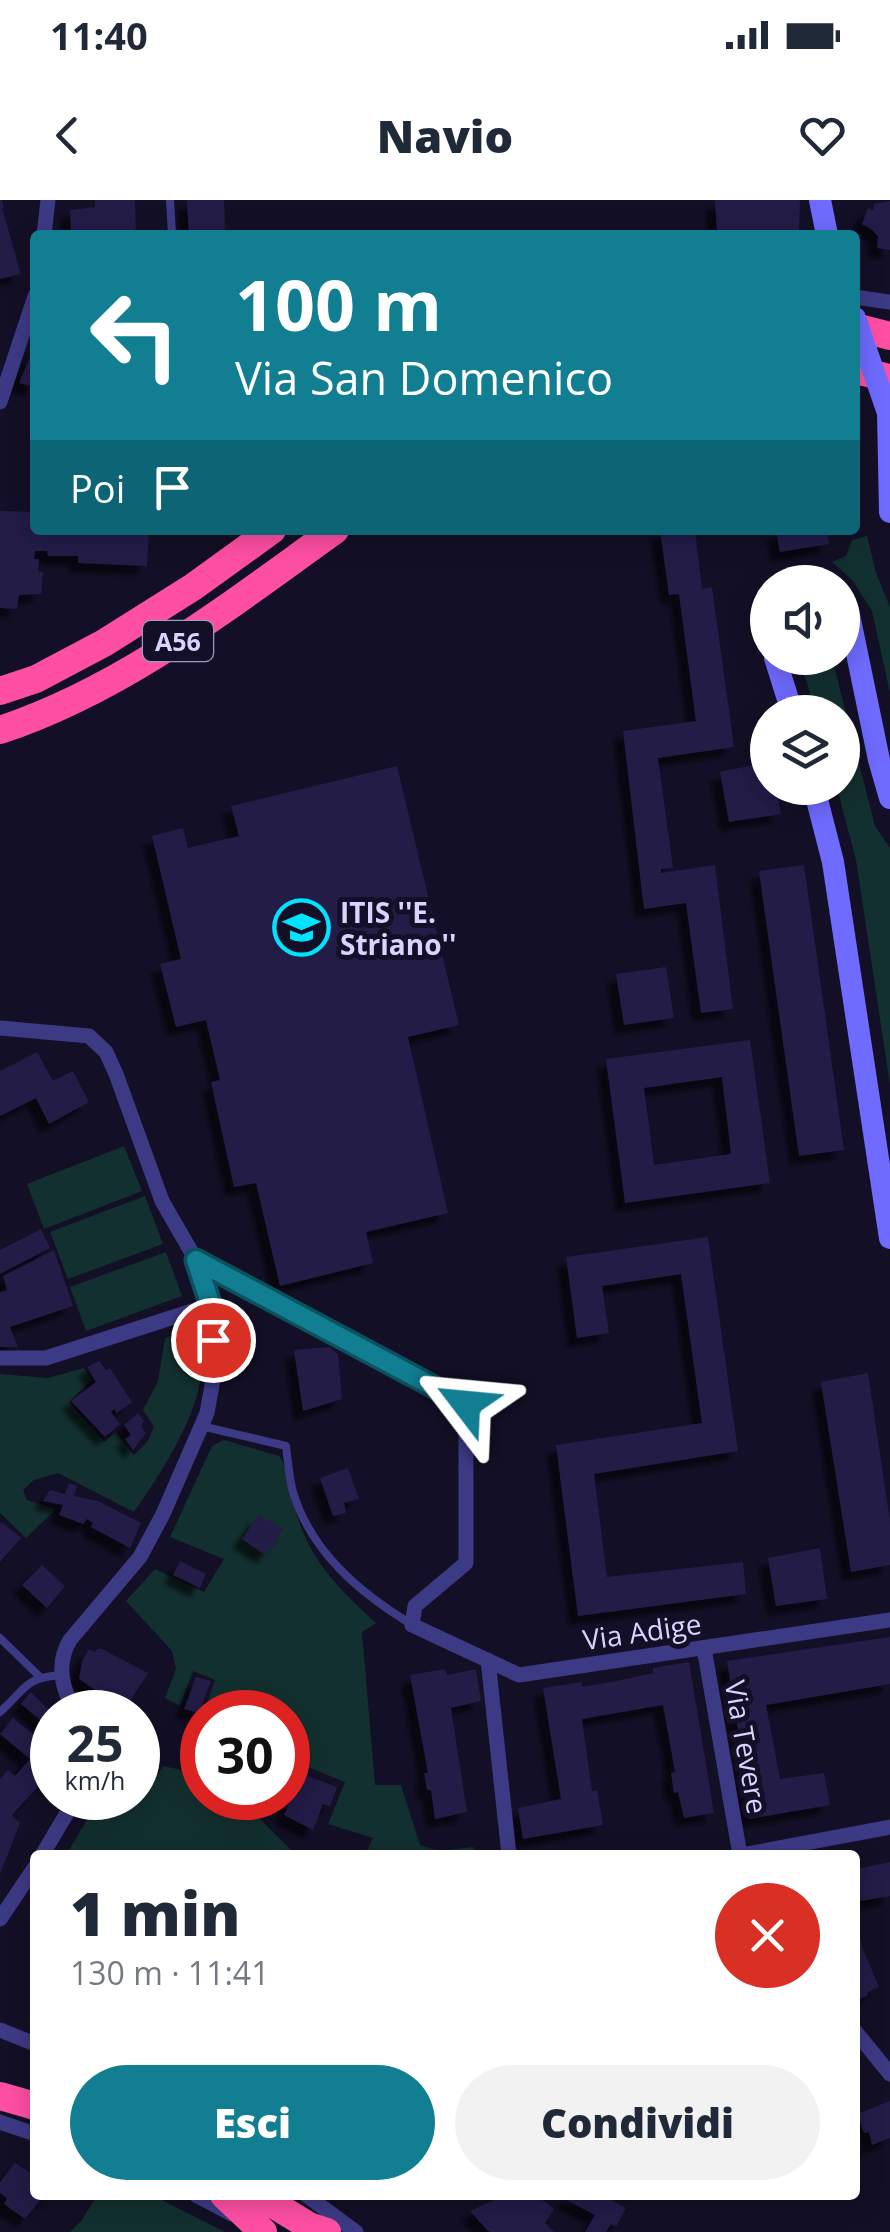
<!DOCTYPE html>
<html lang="it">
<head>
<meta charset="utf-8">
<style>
	body { margin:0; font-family:"Open Sans",sans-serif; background:#f2f2f3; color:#1f2937; height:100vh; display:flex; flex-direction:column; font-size:38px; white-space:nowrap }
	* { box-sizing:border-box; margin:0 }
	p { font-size:32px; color:#747a83 }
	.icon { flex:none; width:55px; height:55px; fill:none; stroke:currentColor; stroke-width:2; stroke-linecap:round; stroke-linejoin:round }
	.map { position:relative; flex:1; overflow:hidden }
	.side { position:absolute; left:30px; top:1650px; width:830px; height:350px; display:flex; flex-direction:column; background:#fff; border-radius:10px; box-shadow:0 5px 25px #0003 }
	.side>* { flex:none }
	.guide { position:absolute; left:30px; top:30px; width:830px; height:305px; border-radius:10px; box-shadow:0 5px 25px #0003; background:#117e91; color:#fff; overflow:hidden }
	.controls { position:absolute; left:750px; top:365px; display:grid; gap:20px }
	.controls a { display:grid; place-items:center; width:110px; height:110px; border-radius:50%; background:#fff; box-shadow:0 5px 25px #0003; font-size:50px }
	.speed { position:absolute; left:30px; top:1490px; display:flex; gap:20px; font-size:50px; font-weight:700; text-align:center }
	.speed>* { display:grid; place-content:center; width:130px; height:130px; border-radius:50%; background:#fff; box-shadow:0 5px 25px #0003; line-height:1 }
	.speed small { font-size:25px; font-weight:400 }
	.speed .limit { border:15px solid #d22; background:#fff; color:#111 }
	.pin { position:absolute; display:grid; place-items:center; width:85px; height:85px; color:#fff; margin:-42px; border:5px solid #fff; border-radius:50%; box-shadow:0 2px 10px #0007 }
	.me { position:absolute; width:110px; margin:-55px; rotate:299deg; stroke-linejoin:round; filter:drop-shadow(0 0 8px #0008) }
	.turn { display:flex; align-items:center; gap:35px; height:210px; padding:0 40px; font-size:45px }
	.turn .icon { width:130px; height:130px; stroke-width:2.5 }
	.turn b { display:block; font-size:70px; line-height:85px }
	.then { display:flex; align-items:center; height:95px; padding:0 40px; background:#0003; gap:20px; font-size:38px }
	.round { display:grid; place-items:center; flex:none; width:105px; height:105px; border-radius:52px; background:#f2f2f3 }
	.head { display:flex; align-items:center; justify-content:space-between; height:170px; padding:0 40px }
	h1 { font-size:60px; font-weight:800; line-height:75px }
	.action { display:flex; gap:20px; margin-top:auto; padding:20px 40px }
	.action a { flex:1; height:115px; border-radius:60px; background:#117e91; color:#fff; font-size:40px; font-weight:800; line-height:115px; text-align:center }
	.action a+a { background:#f2f2f3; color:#1f2937 }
	.status { display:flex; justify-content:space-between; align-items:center; height:70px; padding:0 50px; background:#fff; direction:ltr }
	.status svg { height:28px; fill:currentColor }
	header { display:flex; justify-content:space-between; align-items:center; height:130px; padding:0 40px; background:#fff; font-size:45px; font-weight:800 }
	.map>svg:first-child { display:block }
	.green { fill:#12302f }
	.building { fill:#241b47; fill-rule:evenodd; filter:url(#shadow) }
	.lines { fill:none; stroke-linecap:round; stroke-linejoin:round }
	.lane { stroke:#3d3a85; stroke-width:8 }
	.street { stroke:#3d3a85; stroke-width:15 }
	.secondary { stroke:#6f6bff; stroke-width:22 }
	.highway { stroke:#ff4fa3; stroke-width:28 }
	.secondary-bridge { stroke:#6f6bff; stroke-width:22 }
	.route-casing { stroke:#0b525e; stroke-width:25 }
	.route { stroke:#117e91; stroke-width:18 }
	.labels { text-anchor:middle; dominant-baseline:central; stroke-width:10; stroke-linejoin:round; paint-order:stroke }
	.shield { fill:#130f26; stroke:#9e99be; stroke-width:2.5 }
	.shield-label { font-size:25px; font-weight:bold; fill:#d9d4ff }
	.poi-label { font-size:28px; font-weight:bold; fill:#d9d4ff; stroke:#130f26; text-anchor:start }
	.street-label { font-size:28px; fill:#d9d4ff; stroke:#130f26 }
</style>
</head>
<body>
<div class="status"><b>11:40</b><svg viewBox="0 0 49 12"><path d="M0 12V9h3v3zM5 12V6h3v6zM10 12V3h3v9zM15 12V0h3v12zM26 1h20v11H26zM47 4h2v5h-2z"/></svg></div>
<header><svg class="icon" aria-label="back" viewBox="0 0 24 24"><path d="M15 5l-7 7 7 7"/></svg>Navio<svg class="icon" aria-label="heart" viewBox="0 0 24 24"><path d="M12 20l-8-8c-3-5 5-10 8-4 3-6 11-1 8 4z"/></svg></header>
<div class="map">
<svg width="890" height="2032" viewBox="0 0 890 2032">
	<defs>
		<filter id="shadow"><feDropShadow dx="-9" dy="9" stdDeviation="2.5" flood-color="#0009"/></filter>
	</defs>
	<rect width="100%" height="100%" fill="#130f26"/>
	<path class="green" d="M 867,336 L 876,373 L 890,407 L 890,493 L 872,411 L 852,380 L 832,362 L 846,356 L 852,340 Z
		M 799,458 L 832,458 L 875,626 L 890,648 L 890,885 L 856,660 L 837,588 L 842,588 L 842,512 L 816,512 Z
		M 124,946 L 142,991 L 44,1029 L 27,984 Z
		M 145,996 L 163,1044 L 68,1079 L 50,1032 Z
		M 166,1052 L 182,1096 L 86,1131 L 70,1087 Z
		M 200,1126 C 200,1144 203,1165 200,1182 C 192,1226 159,1276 134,1312 L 58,1273 L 34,1280 L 23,1290 L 27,1300 L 56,1309 L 26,1338 L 0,1313 L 0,1174 L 48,1178 L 84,1168 L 91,1180 L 69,1202 L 104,1242 L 116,1232 L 134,1255 L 147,1242 L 154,1227 L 143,1210 L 158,1181 L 165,1138 Z
		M 224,1240 L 279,1256 L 283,1262 C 290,1287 295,1316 306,1339 C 322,1373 349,1398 376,1423 L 362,1432 L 375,1585 L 401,1585 L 420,1645 L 439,1651 L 473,1647 L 478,1655 L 365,1655 L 373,1638 L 328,1624 L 345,1582 L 288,1559 L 288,1512 L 204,1512 L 215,1480 L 193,1471 L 180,1506 L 165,1498 L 176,1469 L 172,1451 L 126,1401 L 155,1369 L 204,1392 L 224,1359 L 170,1337 L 212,1246 Z
		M 163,1566 L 182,1570 L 202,1581 L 202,1598 L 232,1598 L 257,1616 L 296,1655 L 66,1655 L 100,1598 L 134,1598 L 140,1601 Z
		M 97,1995 L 152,1995 L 225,2032 L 70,2032 L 82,2020 Z"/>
	<path class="building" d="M 0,0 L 2,0 L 4,8 L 2,8 L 21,74 L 0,79 Z
		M 95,0 L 135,0 L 136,35 L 71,35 L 70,10 L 95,7 Z
		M 187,0 L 224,0 L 225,35 L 189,35 Z
		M 715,0 L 800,0 L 799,32 L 717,33 Z
		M 890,1 L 890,50 L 877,48 L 878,36 L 871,29 L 862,24 L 868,8 L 874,10 L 874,4 Z
		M 35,145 L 35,187 L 19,183 Z
		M 0,311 L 35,312 L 35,330 L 149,330 L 147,366 L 78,363 L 78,356 L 48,356 L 47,351 L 35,351 L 34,359 L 39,359 L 38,371 L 43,372 L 41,394 L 19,395 L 17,409 L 0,408 Z
		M 660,330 L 695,330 L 702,389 L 712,387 L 734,547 L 658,558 L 673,668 L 661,669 L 661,673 L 715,665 L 733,809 L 701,813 L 686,703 L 644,709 L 623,531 L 696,521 L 679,394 L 669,395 Z
		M 776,330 L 827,330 L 829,344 L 780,352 Z
		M 768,562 L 768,588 L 776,588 L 781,614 L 729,622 L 720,572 Z
		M 397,566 L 459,825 L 408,837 L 448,1013 L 366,1032 L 373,1063 L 280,1086 L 256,983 L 234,987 L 211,882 L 220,880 L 206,820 L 176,827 L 160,764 L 181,759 L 152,636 L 183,628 L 188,648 L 239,636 L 231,606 Z
		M 804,665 L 844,950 L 799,956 L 759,671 Z
		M 666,767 L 674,818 L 624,825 L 616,774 Z
		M 750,840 L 770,983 L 625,1003 L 606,859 ZM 722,877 L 731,954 L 654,965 L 644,888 Z
		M 37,852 L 53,881 L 73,871 L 89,902 L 49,924 L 36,898 L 0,916 L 0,871 Z
		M 41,1029 L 50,1048 L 0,1074 L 0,1050 Z
		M 708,1037 L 738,1251 L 594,1274 L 607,1377 L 743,1362 L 746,1394 L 578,1416 L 556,1245 L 702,1223 L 681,1074 L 602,1086 L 609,1133 L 577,1138 L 566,1057 Z
		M 54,1050 L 73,1106 L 10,1127 L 18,1147 L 0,1147 L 0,1092 L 7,1090 L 3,1076 Z
		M 329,1147 L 338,1154 L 342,1199 L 303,1211 L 294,1150 Z
		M 99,1161 L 106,1170 L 110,1168 L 132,1202 L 117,1213 L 114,1209 L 111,1212 L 120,1224 L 105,1237 L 71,1201 L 96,1182 L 87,1167 Z
		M 868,1173 L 890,1321 L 890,1365 L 851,1372 L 821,1182 Z
		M 138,1213 L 144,1221 L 141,1226 L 146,1233 L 133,1250 L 125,1239 L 131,1235 L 124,1225 Z
		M 348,1268 L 359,1299 L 344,1303 L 346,1313 L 333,1316 L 320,1278 Z
		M 69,1283 L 77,1286 L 74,1296 L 98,1301 L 141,1323 L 130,1348 L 91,1327 L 93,1323 L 87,1319 L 83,1324 L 59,1315 L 63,1305 L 43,1301 L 50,1290 L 65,1294 Z
		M 259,1315 L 284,1330 L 265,1355 L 242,1339 Z
		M 2,1322 L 21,1338 L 0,1362 L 0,1324 Z
		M 820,1348 L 827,1399 L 776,1406 L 768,1358 Z
		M 180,1361 L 206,1374 L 200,1388 L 173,1375 Z
		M 42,1365 L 65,1386 L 47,1408 L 22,1385 Z
		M 890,1437 L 890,1484 L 766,1505 L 780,1579 L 824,1573 L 830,1605 L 749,1619 L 742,1583 L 746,1580 L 727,1461 Z
		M 100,1448 L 148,1473 L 123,1512 L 102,1512 L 92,1507 L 92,1500 L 95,1502 L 101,1494 L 79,1479 L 82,1461 L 89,1449 L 94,1452 Z
		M 689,1462 L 714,1613 L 684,1618 L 678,1592 L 674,1593 L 671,1573 L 675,1572 L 663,1505 L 582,1519 L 592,1591 L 597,1590 L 603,1625 L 523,1639 L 518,1608 L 561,1599 L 543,1488 L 582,1482 L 582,1487 L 616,1481 L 653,1473 L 653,1468 Z
		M 445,1469 L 447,1475 L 476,1469 L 481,1501 L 451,1508 L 467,1612 L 435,1619 L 431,1590 L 427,1590 L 424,1573 L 428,1573 L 410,1475 Z
		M 196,1477 L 211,1481 L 199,1513 L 184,1509 Z
		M 31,1492 L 52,1513 L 52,1530 L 21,1504 Z
		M 13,1518 L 44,1543 L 52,1533 L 52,1587 L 45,1579 L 12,1615 L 20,1623 L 0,1674 L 0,1579 L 8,1570 L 15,1576 L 30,1559 L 0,1534 Z
		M 297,1572 L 337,1587 L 330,1606 L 323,1604 L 313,1630 L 284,1615 L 289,1603 L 284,1601 Z
		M 890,1662 L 890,1696 L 855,1702 L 855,1669 Z
		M 855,1720 L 857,1720 L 862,1747 L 879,1787 L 868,1792 L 867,1796 L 855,1801 Z
		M 890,1901 L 890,1938 L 872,1945 L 869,1932 L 864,1933 L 857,1914 Z
		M 15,1963 L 35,1976 L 35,1995 L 52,1995 L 48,1999 L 42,1998 L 25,2019 L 4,2004 L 7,1998 L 0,1993 L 0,1982 Z
		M 505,1995 L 536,1995 L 554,2009 L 545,2023 L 554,2032 L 490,2032 L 487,2030 L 470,2011 Z
		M 567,1995 L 602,1995 L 626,2008 L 616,2027 L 611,2024 L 606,2032 L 585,2032 L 595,2015 L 565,1999 Z"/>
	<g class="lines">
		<path class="lane" d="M 170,0 L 172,35
			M 201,1226 L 286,1246 C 288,1261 289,1278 293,1292 C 311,1352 360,1393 411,1424
			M 0,1438 L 40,1477
			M 0,1512 C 26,1489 23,1478 61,1475"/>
		<path class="street" d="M 44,35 L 48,0
			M 855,97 L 890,102
			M 0,202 L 35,96
			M 0,828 L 89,836 L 106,852 L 116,874 L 162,1001 L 196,1060 L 211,1105 L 214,1174 L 207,1213 L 163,1314 L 140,1357 L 70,1440 C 56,1463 61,1491 77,1512
			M 196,1060 L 466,1204 L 466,1363 L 415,1406 L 412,1425 L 519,1475 L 890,1420
			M 0,1158 L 46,1158 L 211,1105
			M 704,1448 L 740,1655
			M 488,1460 L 509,1655
			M 42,1655 L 76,1598
			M 742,1655 L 890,1627
			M 0,1719 L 35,1667
			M 0,1830 L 35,1844
			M 855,1831 L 890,1874
			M 0,1922 L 35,1934
			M 196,1995 L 232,2014
			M 306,1995 L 356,2032"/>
		<path class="secondary" d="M 820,0 L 827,35
			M 888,213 L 890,312
			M 793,382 L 805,379 L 821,382
			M 842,400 L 848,410 L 879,560 L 890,598
			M 768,412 L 768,424
			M 775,458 L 792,512
			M 814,588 L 833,662 L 890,1038"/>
		<path class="highway" d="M 855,127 L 890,136
			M 855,170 L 890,178
			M 0,491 L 36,479 L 104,443 L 193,387 L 272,330
			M 0,530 C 124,489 230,405 335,330
			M 0,1896 L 35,1906
			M 224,1995 L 263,2032
			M 258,1995 L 309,2026 L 327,2032"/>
		<path class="secondary-bridge" d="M 855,118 L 888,213"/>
	</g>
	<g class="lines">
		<defs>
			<path id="route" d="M 213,1140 L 211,1106 L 196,1060 L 466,1204"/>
		</defs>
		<use href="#route" class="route-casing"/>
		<use href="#route" class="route"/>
	</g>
	<defs>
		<symbol id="school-ring" viewBox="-11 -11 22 22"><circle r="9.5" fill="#130f26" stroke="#00e5ff" stroke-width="1.5"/><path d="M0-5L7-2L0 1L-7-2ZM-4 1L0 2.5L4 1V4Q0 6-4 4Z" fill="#00e5ff"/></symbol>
	</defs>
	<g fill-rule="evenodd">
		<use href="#school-ring" x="270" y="696" width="63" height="63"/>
	</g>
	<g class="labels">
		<rect class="shield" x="143" y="421" width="70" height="40" rx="8"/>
		<g class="shield-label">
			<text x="178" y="441">A56</text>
		</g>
		<g class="poi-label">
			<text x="340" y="712">ITIS ''E.<tspan x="340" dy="32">Striano''</tspan></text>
		</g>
		<g class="street-label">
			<text transform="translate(642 1431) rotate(-8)">Via Adige</text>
			<text transform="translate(747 1547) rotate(80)">Via Tevere</text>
		</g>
	</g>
</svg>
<div class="controls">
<a><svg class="icon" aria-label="sound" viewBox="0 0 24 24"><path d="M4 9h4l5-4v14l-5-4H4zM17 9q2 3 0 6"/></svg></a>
<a><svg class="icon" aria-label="layers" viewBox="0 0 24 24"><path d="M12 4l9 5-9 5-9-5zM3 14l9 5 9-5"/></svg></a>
</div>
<div class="speed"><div>25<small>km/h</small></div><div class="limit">30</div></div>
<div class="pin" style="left:213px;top:1140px;background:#d93025"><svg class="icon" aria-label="arrive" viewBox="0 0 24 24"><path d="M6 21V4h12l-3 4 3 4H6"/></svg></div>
<svg class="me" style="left:466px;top:1204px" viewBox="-20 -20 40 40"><path d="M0-17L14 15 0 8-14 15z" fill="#117e91" stroke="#fff" stroke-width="4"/></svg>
<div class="guide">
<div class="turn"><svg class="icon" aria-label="left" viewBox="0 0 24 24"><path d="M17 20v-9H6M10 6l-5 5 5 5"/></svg><div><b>100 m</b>Via San Domenico</div></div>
<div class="then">Poi<svg class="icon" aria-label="arrive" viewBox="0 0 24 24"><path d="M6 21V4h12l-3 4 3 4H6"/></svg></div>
</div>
<section class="side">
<div class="head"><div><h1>1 min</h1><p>130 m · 11:41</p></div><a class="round" style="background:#d93025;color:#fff"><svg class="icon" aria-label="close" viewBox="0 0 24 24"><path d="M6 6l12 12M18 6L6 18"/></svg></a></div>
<div class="action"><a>Esci</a><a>Condividi</a></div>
</section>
</div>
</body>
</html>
